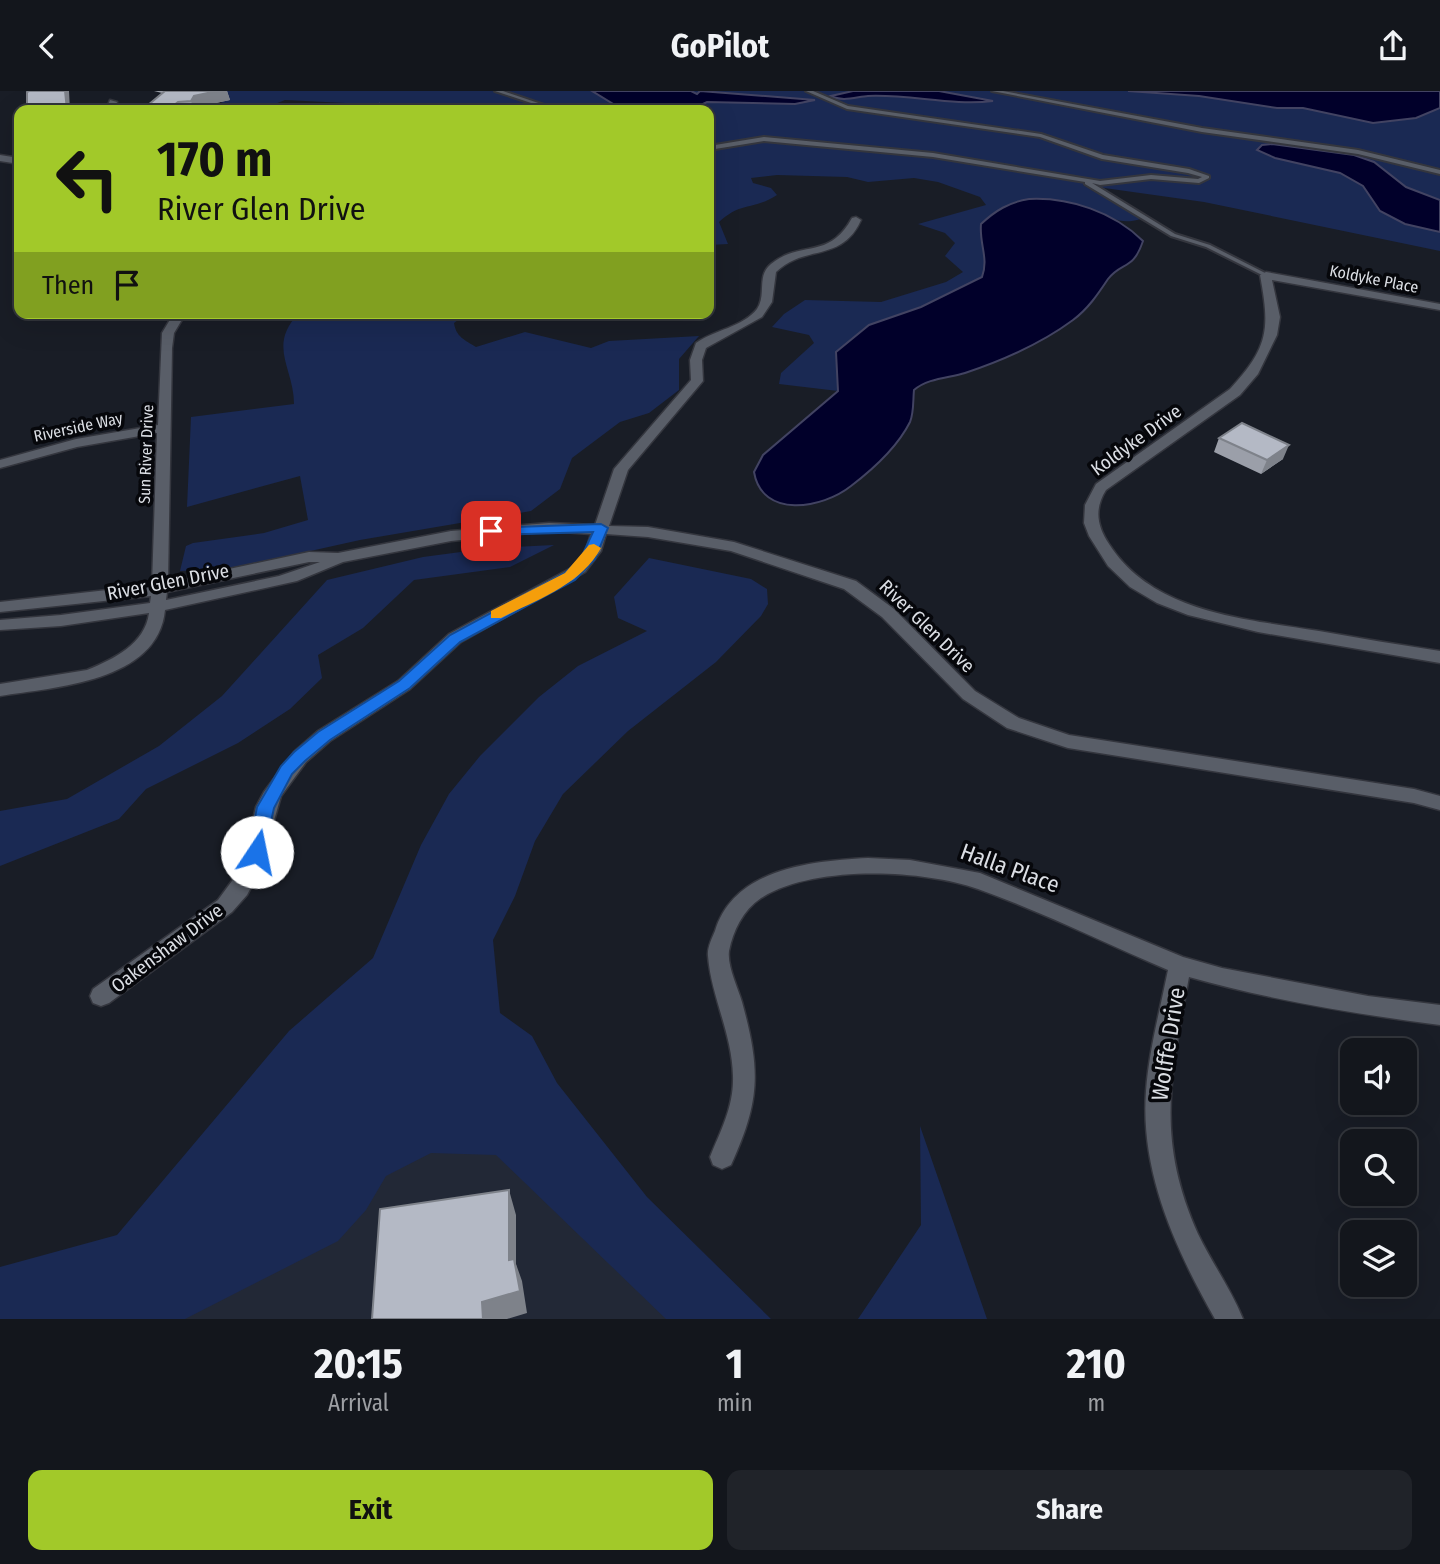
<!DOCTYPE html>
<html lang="en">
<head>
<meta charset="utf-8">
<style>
	body { margin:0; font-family:"Fira Sans Condensed",sans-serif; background:#202329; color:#f1f3f6; height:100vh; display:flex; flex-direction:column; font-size:26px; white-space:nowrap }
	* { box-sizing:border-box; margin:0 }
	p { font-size:23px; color:#9d9fa3 }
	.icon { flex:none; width:38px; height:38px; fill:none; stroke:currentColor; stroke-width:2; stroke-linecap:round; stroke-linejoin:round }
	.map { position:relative; height:1228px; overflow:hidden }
	.side { display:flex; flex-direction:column; background:#13161c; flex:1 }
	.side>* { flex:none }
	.hud { position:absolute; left:14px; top:14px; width:700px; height:214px; border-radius:14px; box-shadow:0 7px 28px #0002,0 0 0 2px #32353b; background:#a2c929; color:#111; overflow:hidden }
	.fabs { position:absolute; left:1340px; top:947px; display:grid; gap:14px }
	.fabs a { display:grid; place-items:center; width:77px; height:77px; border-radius:14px; background:#13161c; box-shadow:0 7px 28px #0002,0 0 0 2px #32353b; font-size:35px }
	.pin { position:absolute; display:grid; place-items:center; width:60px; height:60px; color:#fff; margin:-30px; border-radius:14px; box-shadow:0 4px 10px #0006 }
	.me { position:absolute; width:77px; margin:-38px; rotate:11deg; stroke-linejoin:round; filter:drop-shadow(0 0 5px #0008) }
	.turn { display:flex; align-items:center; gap:24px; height:147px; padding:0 28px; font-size:32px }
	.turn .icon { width:91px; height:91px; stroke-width:2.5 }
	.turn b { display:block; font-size:49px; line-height:60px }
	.then { display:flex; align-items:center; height:66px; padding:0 28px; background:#0003; gap:14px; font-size:26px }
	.eta { display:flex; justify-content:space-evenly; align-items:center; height:119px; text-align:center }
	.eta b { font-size:42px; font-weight:700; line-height:49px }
	.action { display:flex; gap:14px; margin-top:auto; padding:14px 28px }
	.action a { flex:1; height:80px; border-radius:14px; background:#a2c929; color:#111; font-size:28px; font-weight:700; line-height:80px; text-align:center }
	.action a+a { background:#202329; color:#f1f3f6 }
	header { display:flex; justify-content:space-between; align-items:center; height:91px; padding:0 28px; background:#13161c; font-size:32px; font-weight:700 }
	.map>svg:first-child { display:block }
	.built { fill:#222836 }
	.green { fill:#1a2953 }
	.water { fill:#01002a; stroke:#424362; stroke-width:2 }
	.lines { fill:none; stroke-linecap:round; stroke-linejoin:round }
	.lane-casing { stroke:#34363e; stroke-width:4 }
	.street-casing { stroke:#34363e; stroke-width:3 }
	.lane { fill:#595e68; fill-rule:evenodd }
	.street { fill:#595e68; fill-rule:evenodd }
	.wall { fill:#9b9fa9 }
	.shaded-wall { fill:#7e828a }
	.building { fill:#b4b9c5; stroke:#7e828a; stroke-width:2 }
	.route { fill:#1a73e8; stroke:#114b97; stroke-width:2 }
	.slow { fill:#f59e0b }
	.labels { text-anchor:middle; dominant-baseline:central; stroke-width:7; stroke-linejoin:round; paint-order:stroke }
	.far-street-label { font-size:16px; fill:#dbdee4; stroke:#06070b }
	.street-label { font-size:19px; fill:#dbdee4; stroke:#06070b }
	.near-street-label { font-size:23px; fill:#dbdee4; stroke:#06070b }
</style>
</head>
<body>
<header><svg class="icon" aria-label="back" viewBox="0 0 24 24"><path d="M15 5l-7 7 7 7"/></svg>GoPilot<svg class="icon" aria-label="share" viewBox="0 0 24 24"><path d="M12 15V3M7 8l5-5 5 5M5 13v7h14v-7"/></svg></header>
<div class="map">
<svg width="1440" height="1228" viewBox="0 0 1440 1228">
	<rect width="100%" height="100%" fill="#191d26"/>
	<path class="built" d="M 450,948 L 743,1228 L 0,1228 L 183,1126 Z"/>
	<path class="green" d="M 211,0 L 1440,0 L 1440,160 L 1204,111 L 1083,94 L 1141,128 C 1120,134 1114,127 1094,120 C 1053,104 1015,102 981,133 C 979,153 989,167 982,186 L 921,216 L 869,234 L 836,261 L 838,300 L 779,293 L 781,282 L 814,252 L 809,244 L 772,236 L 784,223 L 805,209 L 881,211 L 946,191 L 963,181 L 945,165 L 955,152 L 945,142 L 918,133 L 986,114 L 980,106 L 938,91 L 914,87 L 868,91 L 847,86 L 777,84 L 751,87 L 753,92 L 771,97 L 777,104 C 752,120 742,110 719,131 L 728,153 L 709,154 L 709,19 L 376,19 L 345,12 L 285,9 L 260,19 L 206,19 L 229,8 Z
		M 299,222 L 467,222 L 454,232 C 456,246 465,249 476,256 L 525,241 L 591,257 L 609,250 L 699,245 L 679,268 L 679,299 L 649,322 L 620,331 L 572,367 L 560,398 L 531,420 L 360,449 L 229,478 L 180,480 L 186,455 L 193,452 L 264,442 L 308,429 L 300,385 L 187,416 L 191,326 L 294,313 C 294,277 267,255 299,222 Z
		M 554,454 L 510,476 L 414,489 L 363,537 L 318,564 L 322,587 L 290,618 L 238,652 L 146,698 L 119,728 L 0,775 L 0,720 L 67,708 L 159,655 L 222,605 L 327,489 L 423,466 L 491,457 Z
		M 649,467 L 751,488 L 767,498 L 768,513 L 761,525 L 716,571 L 628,640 L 563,703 L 535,750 L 515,805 L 493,849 L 500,922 L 532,945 L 557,992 L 647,1106 L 771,1228 L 666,1228 L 496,1064 L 431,1062 L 386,1085 L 366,1119 L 338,1150 L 185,1228 L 0,1228 L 0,1176 L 117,1144 L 289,940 L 373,867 L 421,754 L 449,703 L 480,665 L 539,606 L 578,575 L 647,540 L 618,527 L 614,506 Z
		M 920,1035 L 987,1228 L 858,1228 L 921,1134 Z"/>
	<path class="water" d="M 592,0 L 691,0 L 697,3 L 700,0 L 815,9 L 795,13 L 707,11 L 690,19 L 638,19 L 615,14 Z
		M 853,0 L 939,0 L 993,10 C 951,15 910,3 868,5 C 856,6 842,11 831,5 Z
		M 1128,0 L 1440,0 L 1440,17 L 1416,27 L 1373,32 L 1303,17 L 1277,17 L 1199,5 Z
		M 1272,53 L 1354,64 L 1374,71 L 1406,96 L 1440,109 L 1440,141 L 1405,133 L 1380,120 L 1363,95 L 1340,82 L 1275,67 L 1257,59 L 1262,54 Z
		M 1029,108 C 1069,106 1114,121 1143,150 C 1133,180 1122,170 1108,188 C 1098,203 1088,218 1073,229 C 1042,252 1001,270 965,282 C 949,287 928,287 914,299 C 913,308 914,322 910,331 C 898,355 872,379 851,395 C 822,418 762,428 754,381 L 763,364 L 838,300 L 836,261 L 869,234 L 921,216 L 982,186 C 989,167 979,153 981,133 C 995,120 1009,111 1029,108 Z"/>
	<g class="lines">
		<defs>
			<path id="lane" d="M 495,0 L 503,0 L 559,19 L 552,19 Z
				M 806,0 L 813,0 L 848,15 L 1041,43 L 1103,64 L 1189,78 L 1209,85 L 1209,87 L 1199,92 L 1151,88 L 1100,94 L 1092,92 L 1175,143 L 1210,154 L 1269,184 L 1264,185 L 1206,156 L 1171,145 L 1085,93 L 1085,91 L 933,66 L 764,50 L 709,59 L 709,55 L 764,46 L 933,62 L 1100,90 L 1151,84 L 1198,88 L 1202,86 L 1188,82 L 1102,68 L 1040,46 L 847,18 Z
				M 992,0 L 1003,0 L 1202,37 L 1358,59 L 1440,79 L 1440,83 L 1358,63 L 1202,41 Z"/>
			<path id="street" d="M 110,9 L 117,11 L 114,19 L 106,19 Z
				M 0,64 L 19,67 L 19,73 L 0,70 Z
				M 856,126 L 861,129 C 842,172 805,153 776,181 L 772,211 L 762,226 L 706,257 L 702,269 L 703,290 L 628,379 L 609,435 L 648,436 L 734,451 L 856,490 L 894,518 L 975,600 L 1019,627 L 1069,644 L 1414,698 L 1440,705 L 1440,719 L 1414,712 L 1068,657 L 1007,637 L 963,608 L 882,526 L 844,498 L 731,460 L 648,446 L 606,443 L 601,460 L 585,481 L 461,551 L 410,598 L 330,650 L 306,671 L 281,705 L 260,779 L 247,804 L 232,821 L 109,912 L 101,915 L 93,912 L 90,905 L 93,898 L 218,809 L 240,779 L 256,716 L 264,701 L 294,661 L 318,640 L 398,590 L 449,543 L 575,475 L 586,459 L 591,443 L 549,440 L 451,450 L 343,471 L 297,490 L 165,519 C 158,591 55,596 0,605 L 0,593 L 87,579 C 114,568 145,553 149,522 L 61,535 L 0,539 L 0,529 L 61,524 L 150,512 L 151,505 L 0,521 L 0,511 L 152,494 L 157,342 L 77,356 L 0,377 L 0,369 L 76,348 L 158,334 L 162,242 L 174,222 L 186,222 L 174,242 L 172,257 L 168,491 L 309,461 L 338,462 L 451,440 L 549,432 L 595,434 L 614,378 L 691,289 L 690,269 L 696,252 C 714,239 743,236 757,218 C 767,204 756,185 771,173 C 802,148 828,170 852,127 ZM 309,471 L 320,471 L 279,485 L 166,509 L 167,501 Z
				M 1266,181 L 1440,213 L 1440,219 L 1272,189 L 1280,226 L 1277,244 L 1258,283 L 1240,304 L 1106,399 C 1094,418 1097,435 1109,453 C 1153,522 1245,528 1319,540 C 1359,547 1400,554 1440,560 L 1440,572 L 1258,541 L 1188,524 L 1157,512 L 1130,496 L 1108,475 L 1089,445 L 1084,432 L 1085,414 L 1096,393 L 1230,298 C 1269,256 1270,238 1260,184 Z
				M 868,767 L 910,769 L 980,782 L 1183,866 L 1222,877 L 1368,905 L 1440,914 L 1440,934 C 1356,923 1270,909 1189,886 C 1171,983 1155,1047 1198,1143 C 1212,1172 1231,1198 1243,1228 L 1215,1228 C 1176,1159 1140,1082 1146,1000 C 1149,959 1160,919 1168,879 C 1105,852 1043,821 978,798 C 920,778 814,774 761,807 C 743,819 733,840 729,860 C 727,875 738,897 742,911 C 761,980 760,1010 731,1074 L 722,1078 L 713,1074 L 710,1066 C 721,1039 734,1015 733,985 C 732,942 711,905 708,865 C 707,857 712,847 715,840 C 734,777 812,770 868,767 Z"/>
		</defs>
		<use href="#lane" class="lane-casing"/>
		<use href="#street" class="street-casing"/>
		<use href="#lane" class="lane"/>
		<use href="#street" class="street"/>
	</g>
	<path class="wall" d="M 154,0 L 227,0 L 230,9 L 197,16 L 195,19 L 142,19 L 162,2 Z
		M 1219,347 L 1283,368 L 1261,383 L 1214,361 Z"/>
	<path class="shaded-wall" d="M 65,0 L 69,0 L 70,19 L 67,19 Z
		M 217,0 L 227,0 L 230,9 L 197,16 L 195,19 L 194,19 L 191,10 L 194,5 Z
		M 178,11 L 180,19 L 168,19 Z
		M 1289,354 L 1283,368 L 1261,383 L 1267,369 Z
		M 509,1099 L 516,1124 L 516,1173 L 522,1190 L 527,1222 L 507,1228 L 483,1228 L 482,1211 L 509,1169 Z"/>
	<path class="building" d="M 29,0 L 65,0 L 67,19 L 27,19 L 27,1 Z
		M 165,0 L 217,0 L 194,5 L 191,10 L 178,11 L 168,19 L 142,19 Z
		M 380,13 L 407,19 L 383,19 L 379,17 Z
		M 1242,332 L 1289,354 L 1267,369 L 1219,347 Z
		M 509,1099 L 509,1169 L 514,1168 L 520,1200 L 482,1211 L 483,1228 L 372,1228 L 380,1118 Z"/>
	<path class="route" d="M 601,433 L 608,437 L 595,468 L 575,489 L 460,551 L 410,597 L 330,649 L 305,670 L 292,683 L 274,717 L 263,766 L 251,766 L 248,761 L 257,716 L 281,675 L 294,661 L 318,641 L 399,590 L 450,544 L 565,482 L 581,467 L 593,441 L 491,444 L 486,443 L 486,437 Z"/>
	<path class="slow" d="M 594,453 L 601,457 C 581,494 538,508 501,527 L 491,527 L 491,520 L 565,482 L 589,454 Z"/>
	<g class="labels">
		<g class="far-street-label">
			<text transform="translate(1374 188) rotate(11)">Koldyke Place</text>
			<text transform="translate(78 336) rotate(-12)">Riverside Way</text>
			<text transform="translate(146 363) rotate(-88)">Sun River Drive</text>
		</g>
		<g class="street-label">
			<text transform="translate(1136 349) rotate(-36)">Koldyke Drive</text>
			<text transform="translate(168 491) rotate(-11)">River Glen Drive</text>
			<text transform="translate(927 535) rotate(44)">River Glen Drive</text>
			<text transform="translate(167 857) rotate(-37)">Oakenshaw Drive</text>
		</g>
		<g class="near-street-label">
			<text transform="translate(1010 777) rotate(20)">Halla Place</text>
			<text transform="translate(1168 953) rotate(-81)">Wolffe Drive</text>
		</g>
	</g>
</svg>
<div class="fabs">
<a><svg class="icon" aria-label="sound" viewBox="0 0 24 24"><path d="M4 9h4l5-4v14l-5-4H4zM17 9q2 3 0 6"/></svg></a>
<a><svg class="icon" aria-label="search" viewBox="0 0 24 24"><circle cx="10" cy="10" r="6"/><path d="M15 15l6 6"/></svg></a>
<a><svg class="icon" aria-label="layers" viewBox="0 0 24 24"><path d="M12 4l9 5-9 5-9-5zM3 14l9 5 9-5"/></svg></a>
</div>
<div class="pin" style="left:491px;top:440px;background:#d93025"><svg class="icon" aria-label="arrive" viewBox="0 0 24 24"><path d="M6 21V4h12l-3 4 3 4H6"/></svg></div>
<svg class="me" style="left:257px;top:761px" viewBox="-20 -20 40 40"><circle r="19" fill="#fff"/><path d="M0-13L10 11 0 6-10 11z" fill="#1a73e8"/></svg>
<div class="hud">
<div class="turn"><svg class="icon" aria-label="left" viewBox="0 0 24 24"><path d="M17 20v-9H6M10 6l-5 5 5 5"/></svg><div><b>170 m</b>River Glen Drive</div></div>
<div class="then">Then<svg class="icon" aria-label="arrive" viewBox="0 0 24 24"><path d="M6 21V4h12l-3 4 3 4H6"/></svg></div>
</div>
</div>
<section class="side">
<div class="eta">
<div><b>20:15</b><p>Arrival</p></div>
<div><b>1</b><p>min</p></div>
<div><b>210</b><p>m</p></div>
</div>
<div class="action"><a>Exit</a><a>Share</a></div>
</section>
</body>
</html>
